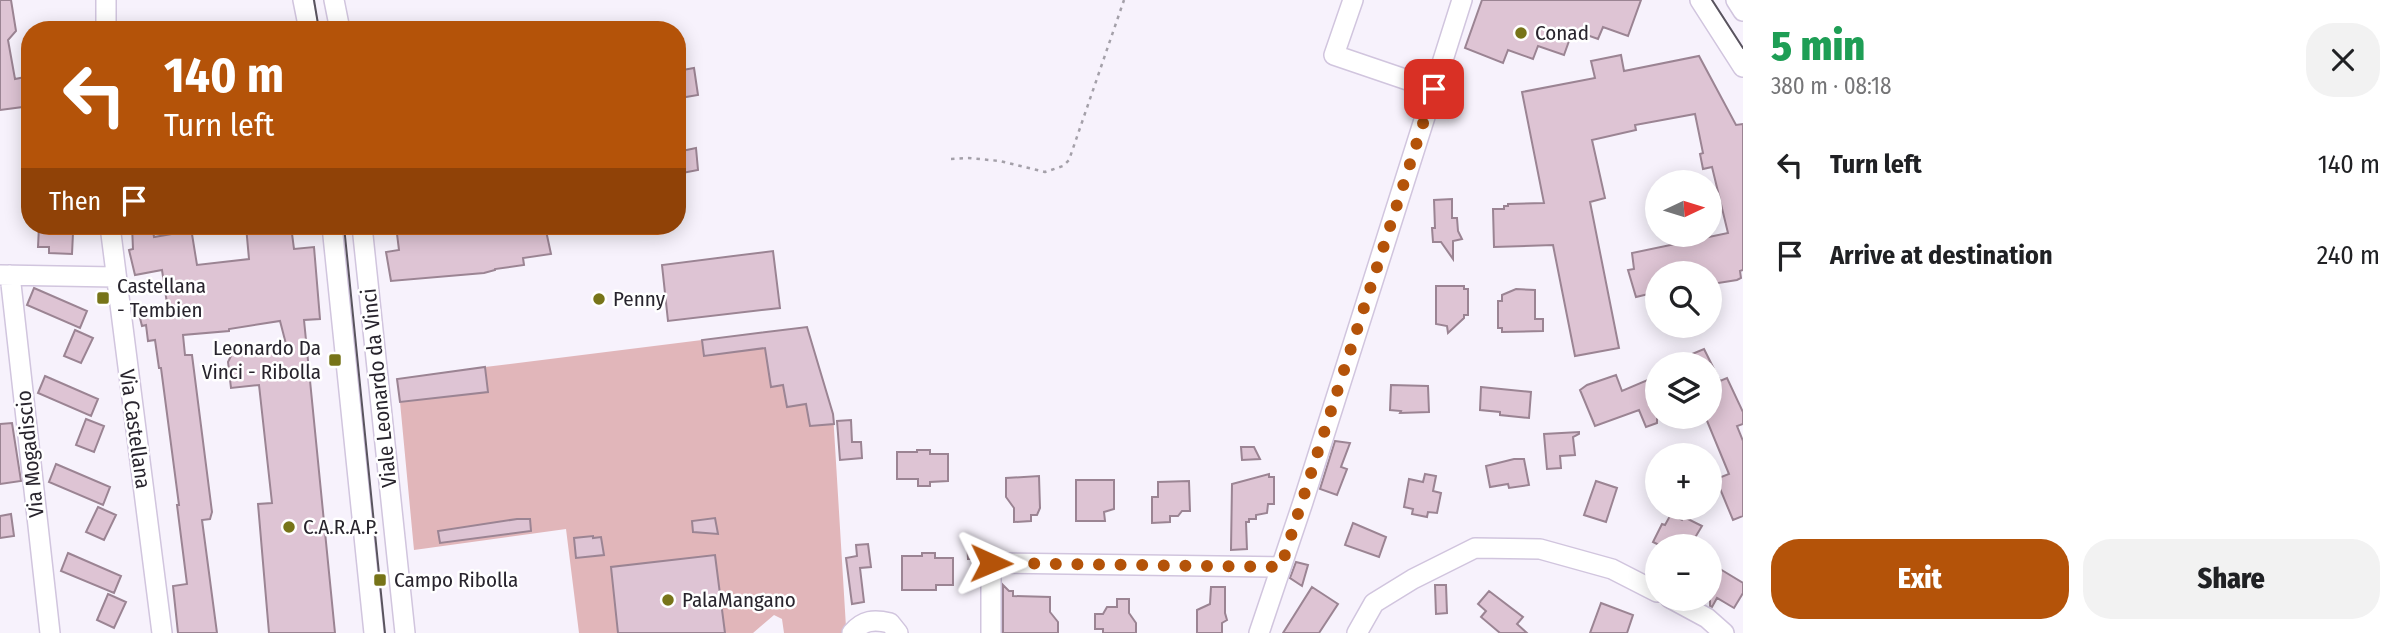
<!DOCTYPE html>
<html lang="en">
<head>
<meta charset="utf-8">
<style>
	body { margin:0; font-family:"Fira Sans Condensed",sans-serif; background:#f2f2f2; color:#202124; height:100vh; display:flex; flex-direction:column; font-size:26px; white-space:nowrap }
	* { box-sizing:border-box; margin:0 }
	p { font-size:23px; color:#757577 }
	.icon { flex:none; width:38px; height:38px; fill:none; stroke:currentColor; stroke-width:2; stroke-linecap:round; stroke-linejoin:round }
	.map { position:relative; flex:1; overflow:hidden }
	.side { display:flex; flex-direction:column; background:#fff; width:665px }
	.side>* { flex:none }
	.banner { position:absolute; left:21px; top:21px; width:665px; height:214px; border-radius:28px; box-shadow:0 4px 18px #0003; background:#b45309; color:#fff; overflow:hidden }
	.needle { width:46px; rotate:86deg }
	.fabs { position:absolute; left:1645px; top:170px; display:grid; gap:14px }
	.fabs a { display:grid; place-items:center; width:77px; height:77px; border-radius:50%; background:#fff; box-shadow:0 4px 18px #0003; font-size:35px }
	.pin { position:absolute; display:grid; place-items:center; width:60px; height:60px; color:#fff; margin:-30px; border-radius:14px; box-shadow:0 4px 10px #0006 }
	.me { position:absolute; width:77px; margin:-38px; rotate:91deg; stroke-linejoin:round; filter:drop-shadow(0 0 5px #0008) }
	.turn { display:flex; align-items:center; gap:24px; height:147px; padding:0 28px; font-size:32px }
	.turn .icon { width:91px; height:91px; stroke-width:2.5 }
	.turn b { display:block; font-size:49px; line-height:60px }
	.then { display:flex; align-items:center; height:66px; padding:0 28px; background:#0003; gap:14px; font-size:26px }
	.round { display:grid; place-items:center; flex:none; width:74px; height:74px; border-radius:28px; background:#f2f2f2 }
	.headline { display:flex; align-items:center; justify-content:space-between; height:119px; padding:0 28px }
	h1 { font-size:42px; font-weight:800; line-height:52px; color:#1e9e55 }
	.cta { display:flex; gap:14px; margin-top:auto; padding:14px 28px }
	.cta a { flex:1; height:80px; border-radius:28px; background:#b45309; color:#fff; font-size:28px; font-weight:800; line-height:80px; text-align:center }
	.cta a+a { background:#f2f2f2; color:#202124 }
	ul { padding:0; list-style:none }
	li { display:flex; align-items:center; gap:21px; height:91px; padding:0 28px }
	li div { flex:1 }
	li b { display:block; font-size:26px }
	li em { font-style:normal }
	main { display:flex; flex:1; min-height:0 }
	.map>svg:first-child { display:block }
	.green { fill:#e1b6ba }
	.building { fill:#dec4d4; stroke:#9b8493; stroke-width:2 }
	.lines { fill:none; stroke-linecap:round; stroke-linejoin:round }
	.minor-casing { stroke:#d1c5de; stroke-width:22 }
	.path { stroke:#a4a0a9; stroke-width:2.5; stroke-dasharray:3.5 5; stroke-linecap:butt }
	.minor { stroke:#fff; stroke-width:19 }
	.tram { stroke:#59545e; stroke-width:2 }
	.route { stroke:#b45309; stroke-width:12; stroke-dasharray:0 21.6 }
	.poi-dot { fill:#777419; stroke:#fff; stroke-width:2.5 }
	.labels { text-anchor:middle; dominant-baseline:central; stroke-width:5; stroke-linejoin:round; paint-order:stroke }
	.poi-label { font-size:21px; fill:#28242d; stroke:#fff; text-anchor:start }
	.street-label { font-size:21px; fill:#28242d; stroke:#fff }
</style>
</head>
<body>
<main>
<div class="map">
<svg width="1743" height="633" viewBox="0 0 1743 633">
	<rect width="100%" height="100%" fill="#f7f2fc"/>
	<path class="green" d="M 807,327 L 831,413 L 833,413 L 846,627 L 842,633 L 784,633 L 782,619 L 774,615 L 753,633 L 579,633 L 566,529 L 414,550 L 400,402 L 488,392 L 485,367 Z"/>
	<path class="building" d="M 0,0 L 11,0 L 16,31 L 8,40 L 15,79 L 30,76 L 30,106 L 0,110 Z
		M 1482,0 L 1641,0 L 1628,36 L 1603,27 L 1598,39 L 1573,30 L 1564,55 L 1538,46 L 1533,59 L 1508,50 L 1503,63 L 1465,48 Z
		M 1621,55 L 1624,71 L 1699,56 L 1736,125 L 1743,124 L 1743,270 L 1740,271 L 1741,278 L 1737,280 L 1712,284 L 1710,283 L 1710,273 L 1657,273 L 1657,292 L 1636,297 L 1628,270 L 1634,269 L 1632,253 L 1728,233 L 1712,167 L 1703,169 L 1700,154 L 1703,153 L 1695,114 L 1635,125 L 1636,130 L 1592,140 L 1605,198 L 1590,202 L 1619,348 L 1575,356 L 1553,245 L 1494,247 L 1493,209 L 1504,209 L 1504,206 L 1508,206 L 1508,204 L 1544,203 L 1522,92 L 1595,78 L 1591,61 Z
		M 694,68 L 698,95 L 680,98 L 677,71 Z
		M 696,148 L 698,170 L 677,174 L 677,152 Z
		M 1452,199 L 1452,218 L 1457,218 L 1458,231 L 1462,239 L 1453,241 L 1453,259 L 1441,242 L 1433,242 L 1432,228 L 1435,228 L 1434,200 Z
		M 39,226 L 70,226 L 70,233 L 73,233 L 72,254 L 49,253 L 49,247 L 38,247 Z
		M 132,226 L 152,226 L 154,237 L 178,233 L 178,230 L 191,228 L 197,265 L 249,259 L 246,226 L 291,226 L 294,249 L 314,247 L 320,319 L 304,320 L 335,633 L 269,633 L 258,504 L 272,503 L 259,385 L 231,388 L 228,362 L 233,352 L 237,349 L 286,344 L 280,321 L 229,329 L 229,331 L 183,335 L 185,355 L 192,355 L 212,512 L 210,519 L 202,520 L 217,633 L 178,633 L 173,586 L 187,584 L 177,505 L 179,505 L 161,368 L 159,368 L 155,340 L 148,341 L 146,325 L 142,326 L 139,314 L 168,310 L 162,270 L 135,275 L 129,250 L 133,249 Z
		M 396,226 L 545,226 L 551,254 L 523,258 L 524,265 L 495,269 L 495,270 L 484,273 L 391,281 L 386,252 L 399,250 Z
		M 773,251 L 780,308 L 668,321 L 662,265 Z
		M 1436,286 L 1464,286 L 1464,289 L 1468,289 L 1468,315 L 1464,315 L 1464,318 L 1448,333 L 1447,326 L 1436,324 Z
		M 34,288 L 87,311 L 80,328 L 27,305 Z
		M 1516,289 L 1535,290 L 1535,319 L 1543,319 L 1543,331 L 1502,332 L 1502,328 L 1498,328 L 1498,301 L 1502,301 L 1502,295 Z
		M 807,327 L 833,414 L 834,424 L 810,426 L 806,404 L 787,407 L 783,385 L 771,387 L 765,348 L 704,356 L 702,340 Z
		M 75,330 L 93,338 L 81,363 L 64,356 Z
		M 1704,349 L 1720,381 L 1727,378 L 1743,412 L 1743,424 L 1737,426 L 1743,441 L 1743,516 L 1733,520 L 1716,479 L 1729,474 L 1705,416 L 1710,416 L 1710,364 L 1668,364 Z
		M 485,367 L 488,392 L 400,402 L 397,379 Z
		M 1616,375 L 1622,391 L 1657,376 L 1657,423 L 1646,427 L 1639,410 L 1595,426 L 1580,390 L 1587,385 Z
		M 45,376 L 98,399 L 91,416 L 38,393 Z
		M 1391,385 L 1428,386 L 1429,412 L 1400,413 L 1401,411 L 1390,410 Z
		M 1481,387 L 1531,392 L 1529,418 L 1500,415 L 1500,412 L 1480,410 Z
		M 86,419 L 104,426 L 94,452 L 76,445 Z
		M 851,420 L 852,442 L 861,442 L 862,458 L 840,460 L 837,421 Z
		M 12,423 L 21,481 L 0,484 L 0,424 Z
		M 1579,432 L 1579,434 L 1573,437 L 1575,455 L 1560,456 L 1561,468 L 1547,469 L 1544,434 Z
		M 1335,441 L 1350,443 L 1341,467 L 1347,469 L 1337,495 L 1320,489 Z
		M 1241,447 L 1254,447 L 1260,459 L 1242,460 Z
		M 917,450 L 930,450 L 930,454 L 948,454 L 948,481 L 930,482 L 930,486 L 918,486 L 918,479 L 897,479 L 897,452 L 917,452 Z
		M 1514,459 L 1524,459 L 1529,485 L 1509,488 L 1508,484 L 1490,487 L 1486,466 Z
		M 56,464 L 110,487 L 103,505 L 49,482 Z
		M 1269,474 L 1269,477 L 1274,477 L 1274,504 L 1268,504 L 1267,513 L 1256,515 L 1256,519 L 1249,519 L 1249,522 L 1246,522 L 1247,549 L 1231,550 L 1232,484 Z
		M 1425,474 L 1436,476 L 1433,491 L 1441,493 L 1437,513 L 1428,512 L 1427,517 L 1412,514 L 1413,509 L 1404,507 L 1409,479 L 1423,482 Z
		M 1039,476 L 1040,508 L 1037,515 L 1031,515 L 1031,521 L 1014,522 L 1014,508 L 1006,497 L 1006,478 Z
		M 1076,480 L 1114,480 L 1114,509 L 1104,512 L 1105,521 L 1076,521 Z
		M 1189,481 L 1190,511 L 1182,511 L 1178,516 L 1170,516 L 1170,522 L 1152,523 L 1152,497 L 1158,497 L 1158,482 Z
		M 1596,481 L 1617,488 L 1606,522 L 1584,515 Z
		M 98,507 L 116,515 L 104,540 L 86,532 Z
		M 11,514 L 14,536 L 0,538 L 0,516 Z
		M 1671,514 L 1682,520 L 1684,517 L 1702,526 L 1690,546 L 1661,546 L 1653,542 L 1662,524 L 1665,525 Z
		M 715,518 L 718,534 L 693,532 L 692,521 Z
		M 517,519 L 530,519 L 531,531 L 440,543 L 438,531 Z
		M 1353,523 L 1386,537 L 1379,557 L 1345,545 Z
		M 593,536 L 593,538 L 601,537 L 604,555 L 576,558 L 574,538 Z
		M 967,541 L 979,541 L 979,559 L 968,559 Z
		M 868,544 L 871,567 L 860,568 L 864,602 L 852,604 L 846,558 L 857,556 L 856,545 Z
		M 68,553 L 121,576 L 114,593 L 61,571 Z
		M 922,553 L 935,553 L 935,558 L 953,558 L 953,585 L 936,585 L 936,590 L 902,590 L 902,556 L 922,556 Z
		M 715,555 L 725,633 L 618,633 L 611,567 Z
		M 1296,562 L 1308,565 L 1302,586 L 1290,578 Z
		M 1720,569 L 1743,583 L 1743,593 L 1734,608 L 1717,598 L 1712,607 L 1710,606 L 1710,585 Z
		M 1003,585 L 1009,591 L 1013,591 L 1013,596 L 1050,597 L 1050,612 L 1058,622 L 1058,633 L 1003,633 Z
		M 1435,585 L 1446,585 L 1447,613 L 1436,614 Z
		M 1211,587 L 1225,587 L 1225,613 L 1227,620 L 1222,623 L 1222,633 L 1197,633 L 1197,610 L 1210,604 Z
		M 1312,587 L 1338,604 L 1319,633 L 1283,633 Z
		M 1489,591 L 1523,617 L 1517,624 L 1527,633 L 1500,633 L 1481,617 L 1486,611 L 1478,604 Z
		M 108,594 L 126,602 L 114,628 L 97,620 Z
		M 1117,599 L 1129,599 L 1129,613 L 1136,623 L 1136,633 L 1103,633 L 1103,629 L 1095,629 L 1095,614 L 1103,614 L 1107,607 L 1117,607 Z
		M 1601,603 L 1633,615 L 1627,633 L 1590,633 Z"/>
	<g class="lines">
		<defs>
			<path id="minor" d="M 303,0 L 309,30
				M 334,0 L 340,30
				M 1353,0 L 1334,55 L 1434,89
				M 1700,0 L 1743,67
				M 1736,0 L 1743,11
				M 106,30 L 106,0
				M 110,226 L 162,633
				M 332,226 L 374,633
				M 362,226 L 405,633
				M 0,275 L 115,277
				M 10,275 L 50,633
				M 1670,598 L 1707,618 L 1724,633
				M 852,633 C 863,620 874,619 890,623 L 898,633
				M 991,633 L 991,563 L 1281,567
				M 1259,633 L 1303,502 L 1462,0
				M 1357,633 L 1374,603 L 1413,579 L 1475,548 L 1540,549 L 1612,569 L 1657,592"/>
		</defs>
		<use href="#minor" class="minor-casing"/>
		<path class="path" d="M 951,159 L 968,158 L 1000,161 L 1045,172 L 1063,166 L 1069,160 L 1124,0"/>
		<use href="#minor" class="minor"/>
		<path class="tram" d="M 314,0 L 319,30
			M 1712,0 L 1743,48
			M 344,226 L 385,633"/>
	</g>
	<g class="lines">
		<path class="route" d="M 991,563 L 1281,567 L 1434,89"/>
	</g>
	<g class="poi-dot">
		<circle cx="1521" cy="33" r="7"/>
		<rect x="96" y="291" width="14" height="14" rx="3.5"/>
		<circle cx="599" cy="299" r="7"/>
		<rect x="328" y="353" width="14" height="14" rx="3.5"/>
		<circle cx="289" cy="527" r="7"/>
		<rect x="373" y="573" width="14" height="14" rx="3.5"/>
		<circle cx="668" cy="600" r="7"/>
	</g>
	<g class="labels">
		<g class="poi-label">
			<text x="1535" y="33">Conad</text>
			<text x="117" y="286">Castellana<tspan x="117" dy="24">- Tembien</tspan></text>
			<text x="613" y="299">Penny</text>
			<text x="321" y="348" text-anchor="end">Leonardo Da<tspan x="321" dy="24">Vinci - Ribolla</tspan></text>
			<text x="303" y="527">C.A.R.A.P.</text>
			<text x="394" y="580">Campo Ribolla</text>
			<text x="682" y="600">PalaMangano</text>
		</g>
		<g class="street-label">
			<text transform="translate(379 388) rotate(-96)">Viale Leonardo da Vinci</text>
			<text transform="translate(135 429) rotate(82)">Via Castellana</text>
			<text transform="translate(30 454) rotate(-96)">Via Mogadiscio</text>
		</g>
	</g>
</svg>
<div class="fabs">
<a><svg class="needle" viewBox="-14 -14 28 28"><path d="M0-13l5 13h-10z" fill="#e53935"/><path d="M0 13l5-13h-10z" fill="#757577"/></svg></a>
<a><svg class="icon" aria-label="search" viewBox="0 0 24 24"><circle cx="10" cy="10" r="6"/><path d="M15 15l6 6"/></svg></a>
<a><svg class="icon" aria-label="layers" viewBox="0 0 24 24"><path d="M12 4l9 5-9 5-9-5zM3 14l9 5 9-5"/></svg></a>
<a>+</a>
<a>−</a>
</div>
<div class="pin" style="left:1434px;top:89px;background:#d93025"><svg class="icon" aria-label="arrive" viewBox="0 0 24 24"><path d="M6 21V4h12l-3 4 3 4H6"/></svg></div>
<svg class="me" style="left:991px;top:563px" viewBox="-20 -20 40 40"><path d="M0-17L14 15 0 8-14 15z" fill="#b45309" stroke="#fff" stroke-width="4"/></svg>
<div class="banner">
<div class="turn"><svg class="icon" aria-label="left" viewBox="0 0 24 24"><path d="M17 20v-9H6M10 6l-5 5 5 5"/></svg><div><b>140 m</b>Turn left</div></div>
<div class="then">Then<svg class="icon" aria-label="arrive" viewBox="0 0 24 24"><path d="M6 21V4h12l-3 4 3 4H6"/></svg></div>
</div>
</div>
<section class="side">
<div class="headline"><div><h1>5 min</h1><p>380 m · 08:18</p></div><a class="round"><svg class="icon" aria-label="close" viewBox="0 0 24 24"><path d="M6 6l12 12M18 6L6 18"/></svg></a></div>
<ul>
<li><svg class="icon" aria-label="left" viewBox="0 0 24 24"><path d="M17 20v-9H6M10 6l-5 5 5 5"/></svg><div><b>Turn left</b></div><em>140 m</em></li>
<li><svg class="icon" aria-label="arrive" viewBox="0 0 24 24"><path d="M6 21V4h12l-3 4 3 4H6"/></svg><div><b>Arrive at destination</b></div><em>240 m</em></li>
</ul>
<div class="cta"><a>Exit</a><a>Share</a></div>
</section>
</main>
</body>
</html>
